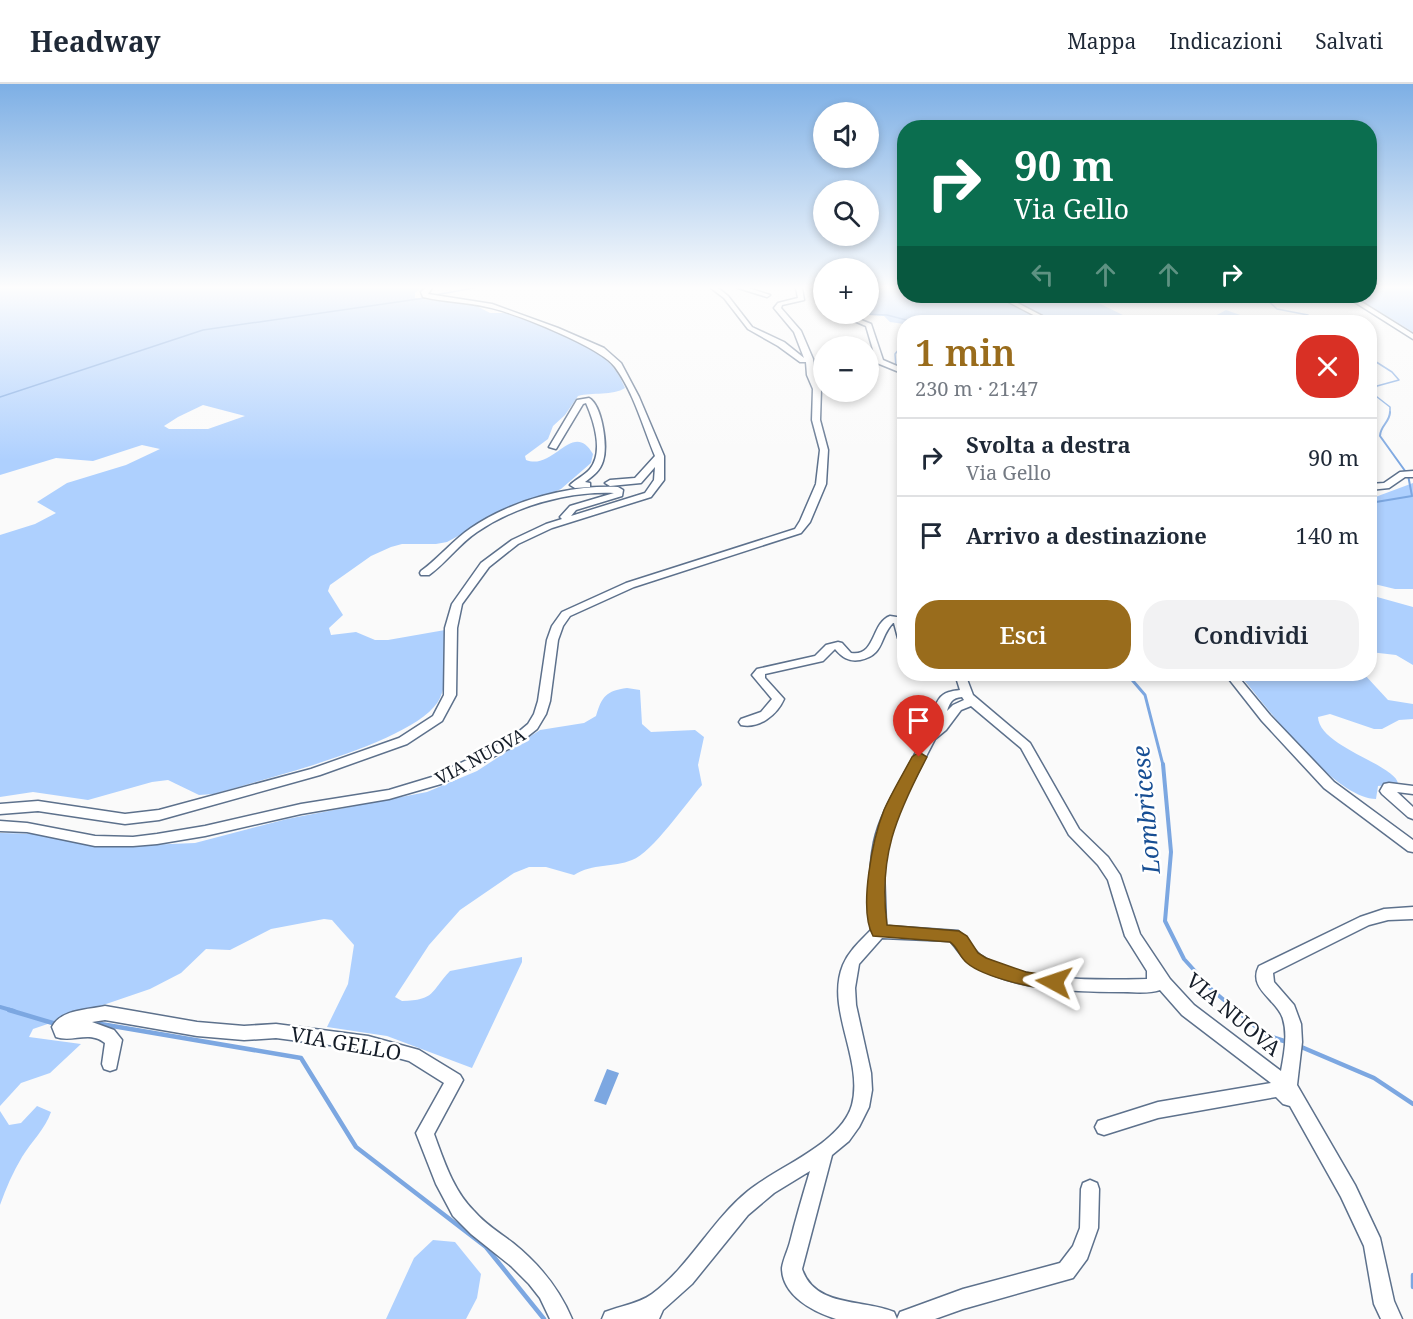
<!DOCTYPE html>
<html lang="it">
<head>
<meta charset="utf-8">
<style>
	body { margin:0; font-family:"Noto Serif",serif; background:#f2f2f3; color:#1f2937; height:100vh; display:flex; flex-direction:column; font-size:22px; white-space:nowrap }
	* { box-sizing:border-box; margin:0 }
	p { font-size:20px; color:#747a83 }
	.icon { flex:none; width:33px; height:33px; fill:none; stroke:currentColor; stroke-width:2; stroke-linecap:round; stroke-linejoin:round }
	.map { position:relative; flex:1; overflow:hidden }
	.details { position:absolute; left:897px; top:231px; width:480px; height:366px; display:flex; flex-direction:column; background:#fff; border-radius:24px; box-shadow:0 3px 9px #0003 }
	.details>* { flex:none }
	.top-card { position:absolute; left:897px; top:36px; width:480px; height:183px; border-radius:24px; box-shadow:0 3px 9px #0003; background:#0b6e4f; color:#fff; overflow:hidden }
	.tools { position:absolute; left:813px; top:18px; display:grid; gap:12px }
	.tools a { display:grid; place-items:center; width:66px; height:66px; border-radius:50%; background:#fff; box-shadow:0 3px 9px #0003; font-size:30px }
	.pin { position:absolute; display:grid; place-items:center; width:51px; height:51px; color:#fff; margin:-62px -26px; border-radius:50% 50% 50% 0; rotate:-45deg; box-shadow:0 0 6px #0007 }
	.pin .icon { rotate:45deg }
	.me { position:absolute; width:66px; margin:-33px; rotate:275deg; stroke-linejoin:round; filter:drop-shadow(0 0 4px #0008) }
	.turn { display:flex; align-items:center; gap:21px; height:126px; padding:0 18px; font-size:27px }
	.turn .icon { width:78px; height:78px; stroke-width:2.5 }
	.turn b { display:block; font-size:42px; line-height:51px }
	.lanes { display:flex; align-items:center; height:57px; padding:0 18px; background:#0003; justify-content:center; gap:30px; direction:ltr }
	.lanes .off { opacity:.35 }
	.round { display:grid; place-items:center; flex:none; width:63px; height:63px; border-radius:24px; background:#f2f2f3 }
	.summary { display:flex; align-items:center; justify-content:space-between; height:102px; padding:0 18px }
	h1 { font-size:36px; font-weight:600; line-height:45px; color:#996c1c }
	.primary-button { display:flex; gap:12px; margin-top:auto; padding:12px 18px }
	.primary-button a { flex:1; height:69px; border-radius:24px; background:#996c1c; color:#fff; font-size:24px; font-weight:600; line-height:69px; text-align:center }
	.primary-button a+a { background:#f2f2f3; color:#1f2937 }
	ul { padding:0; list-style:none }
	li { display:flex; align-items:center; gap:18px; height:78px; padding:0 18px; border-top:2px solid #e0e1e3 }
	li div { flex:1 }
	li b { display:block; font-size:22px }
	li em { font-style:normal }
	header { display:flex; align-items:center; gap:36px; box-sizing:border-box; height:84px; padding:0 30px; background:#fff; border-bottom:2px solid #e0e1e3 }
	header strong { font-size:28px }
	nav { display:flex; gap:33px; margin-inline-start:auto; font-size:21px }
	.map>svg:first-child { display:block }
	.green { fill:#aed0fe; fill-rule:evenodd }
	.water { fill:#7ca7e1 }
	.lines { fill:none; stroke-linecap:round; stroke-linejoin:round }
	.stream-far4 { stroke:#7ca7e1; stroke-width:1.5 }
	.stream-far3 { stroke:#7ca7e1; stroke-width:2 }
	.stream-far2 { stroke:#7ca7e1; stroke-width:3 }
	.stream-far1 { stroke:#7ca7e1; stroke-width:4 }
	.stream { stroke:#7ca7e1; stroke-width:4.5 }
	.minor-casing { stroke:#5d718c; stroke-width:3 }
	.minor { fill:#fff; fill-rule:evenodd }
	.route { fill:#996c1c; stroke:#634612; stroke-width:1.5 }
	.labels { text-anchor:middle; dominant-baseline:central; stroke-width:5; stroke-linejoin:round; paint-order:stroke }
	.street-label { font-size:18px; fill:#151d28; stroke:#fff }
	.near-street-label { font-size:21px; fill:#151d28; stroke:#fff }
	.near-water-label { font-size:24px; font-style:italic; fill:#174e93; stroke:#fff }
</style>
</head>
<body>
<header>
<strong>Headway</strong>
<nav><a>Mappa</a><a>Indicazioni</a><a>Salvati</a></nav>
</header>
<div class="map">
<svg width="1413" height="1235" viewBox="0 0 1413 1235">
	<rect width="100%" height="100%" fill="#fafafa"/>
	<path class="green" d="M 0,204 L 421,204 L 415,209 L 415,214 L 475,221 L 490,229 L 506,229 C 548,246 608,257 625,304 C 613,312 592,308 578,312 L 565,331 L 553,342 L 548,355 L 525,372 L 526,376 C 554,387 573,335 593,370 L 591,379 L 561,405 L 484,438 L 447,458 L 436,460 L 402,460 L 391,463 L 371,472 L 330,501 L 328,507 L 343,531 L 329,544 L 331,551 L 356,548 L 375,556 L 388,556 L 445,546 C 447,569 450,592 440,614 C 420,658 262,695 214,710 L 199,711 L 168,696 L 152,698 L 88,716 L 33,708 L 0,713 L 0,451 L 35,440 L 56,429 L 37,418 L 67,399 L 126,381 L 160,365 L 142,361 L 93,377 L 56,374 L 0,391 ZM 203,321 L 245,332 L 208,345 L 169,345 L 164,342 L 178,333 Z
		M 869,204 L 904,204 L 904,212 L 1084,212 L 1127,233 L 1150,238 L 904,240 L 890,238 L 884,232 L 861,230 L 868,230 Z
		M 1370,204 L 1413,204 L 1413,248 L 1354,212 L 1370,212 Z
		M 1226,226 L 1260,238 L 1204,238 Z
		M 1413,399 L 1413,505 L 1395,505 L 1370,499 L 1370,415 Z
		M 1370,511 L 1413,523 L 1413,581 L 1396,571 L 1370,568 Z
		M 1239,590 L 1364,590 L 1388,616 L 1413,620 L 1413,635 L 1399,636 L 1382,645 L 1374,645 L 1330,630 L 1318,633 C 1319,663 1397,681 1398,700 L 1378,702 L 1376,715 C 1333,714 1267,623 1239,590 Z
		M 627,604 L 640,606 L 642,640 L 651,648 L 695,646 L 704,653 L 698,681 L 702,701 C 687,718 652,769 632,776 C 613,784 593,779 574,791 L 546,783 L 529,783 L 514,789 L 460,826 L 429,861 L 395,913 L 402,917 C 436,916 430,908 450,887 L 522,873 L 522,878 L 472,984 L 387,952 L 327,943 L 348,900 L 354,861 L 332,836 L 324,835 L 271,845 L 230,866 L 206,865 L 181,889 L 150,905 L 33,945 L 29,953 L 81,960 L 50,989 L 21,999 L 0,1022 L 0,749 L 42,750 L 97,763 L 195,759 L 287,735 L 427,708 L 477,687 L 540,646 L 584,639 L 596,632 C 602,612 606,607 627,604 Z
		M 37,1022 L 51,1028 C 45,1045 32,1057 22,1073 C 13,1088 6,1104 0,1121 L 0,1027 L 9,1041 L 21,1039 Z
		M 433,1156 L 455,1158 L 481,1190 L 477,1214 L 466,1235 L 386,1235 L 414,1174 Z"/>
	<path class="water" d="M 607,985 L 619,989 L 606,1021 L 594,1017 Z"/>
	<g class="lines">
		<path class="stream-far4" d="M 435,211 L 474,204
			M 1263,212 L 1277,225 L 1308,231 L 1313,238
			M 862,230 L 887,231 L 914,238
			M 1370,274 L 1392,288 L 1399,296 L 1377,302 L 1372,309 L 1390,323 L 1390,329
			M 896,283 L 895,270 L 904,259
			M 0,313 L 203,246 L 425,214"/>
		<path class="stream-far3" d="M 1370,419 L 1412,412 L 1408,391 L 1380,352 C 1380,342 1390,338 1390,328"/>
		<path class="stream-far2" d="M 1127,590 L 1145,611 L 1163,681"/>
		<path class="stream-far1" d="M 1163,680 L 1171,768 L 1165,837 L 1184,875 L 1212,906 L 1237,927
			M 0,923 L 14,927"/>
		<path class="stream" d="M 9,926 L 56,940
			M 1236,926 L 1266,951 L 1287,958
			M 89,938 L 301,974 L 356,1063 L 486,1163 L 544,1235
			M 1299,962 L 1374,994 L 1413,1020
			M 1413,1191 L 1413,1203"/>
		<defs>
			<path id="minor" d="M 425,204 L 432,204 L 428,210 L 492,220 L 558,244 L 604,264 L 621,279 L 639,313 L 664,372 L 664,396 L 651,413 L 552,444 L 518,460 L 489,483 L 462,520 L 457,544 L 456,611 L 442,637 L 407,660 L 320,691 L 159,736 L 125,740 L 38,727 L 0,730 L 0,720 L 38,717 L 125,730 L 159,726 L 311,685 L 399,654 L 433,632 L 444,611 L 445,544 L 452,520 L 481,479 L 512,456 L 546,440 L 562,435 L 560,433 L 570,422 L 614,409 C 568,407 515,422 477,448 C 459,460 446,479 429,491 L 421,491 L 420,489 L 421,487 C 439,474 453,456 471,444 C 512,416 569,401 618,403 L 623,406 L 622,412 L 576,426 L 571,432 L 645,409 L 654,396 L 655,383 L 641,399 L 610,402 L 605,399 L 610,396 L 635,394 L 655,372 C 643,343 634,309 615,283 C 601,263 513,228 487,223 C 466,218 444,218 423,213 L 421,208 Z
				M 711,204 L 718,204 L 728,212 L 752,243 L 784,258 L 804,274 L 794,248 L 774,224 L 778,219 L 798,214 L 796,204 L 802,204 L 804,216 L 782,221 L 781,224 L 801,247 L 813,275 L 815,291 L 821,305 L 820,336 L 828,366 L 826,400 L 810,438 L 801,449 L 634,503 L 570,532 L 563,542 L 558,556 L 550,617 L 546,630 L 537,645 L 518,660 L 441,700 L 389,715 L 301,730 L 205,752 L 157,760 L 133,762 L 95,762 L 27,748 L 0,747 L 0,737 L 27,739 L 95,752 L 133,753 L 157,750 L 205,742 L 301,720 L 389,706 L 432,693 L 510,655 L 528,640 L 534,630 L 538,617 L 547,556 L 552,542 L 562,528 L 626,499 L 795,445 L 800,437 L 816,400 L 820,366 L 812,336 L 813,305 L 807,291 L 806,278 L 800,278 L 778,262 L 748,245 L 724,214 Z
				M 738,204 L 748,204 L 770,211 L 767,213 Z
				M 812,204 L 818,204 L 824,209 L 824,215 Z
				M 997,212 L 1004,212 L 1054,238 L 1047,238 Z
				M 1345,212 L 1352,212 L 1413,250 L 1413,255 Z
				M 838,230 L 846,230 L 871,240 L 883,276 L 904,285 L 904,290 L 877,279 L 866,242 Z
				M 589,314 C 602,321 608,362 603,377 C 600,387 593,392 585,398 L 590,399 L 590,403 L 575,404 L 570,401 C 576,395 584,392 590,385 C 604,368 594,337 586,319 L 583,320 L 556,365 L 549,363 L 577,316 Z
				M 1413,387 L 1413,393 L 1405,393 L 1389,404 L 1370,406 L 1370,400 L 1384,399 L 1400,388 Z
				M 890,532 L 903,534 L 904,536 L 904,557 L 898,554 L 894,539 L 893,539 C 879,553 885,571 860,576 C 848,578 842,573 835,565 L 823,577 L 765,590 L 765,594 L 784,615 C 777,631 759,645 741,641 L 739,638 L 741,635 L 761,628 L 772,615 L 752,591 L 757,585 L 815,572 L 826,561 L 838,558 L 842,559 L 851,569 C 876,573 871,539 890,532 Z
				M 955,590 L 965,590 L 973,611 L 1030,659 L 1079,745 L 1108,773 L 1120,791 L 1140,850 L 1170,895 L 1194,921 L 1281,987 C 1284,970 1288,951 1283,935 C 1278,916 1247,905 1259,882 L 1360,833 L 1384,825 L 1413,823 L 1413,835 L 1388,836 L 1369,841 L 1273,889 L 1274,898 L 1294,921 L 1301,940 L 1302,958 L 1297,1001 L 1355,1101 L 1380,1154 L 1394,1217 L 1402,1235 L 1381,1235 L 1374,1220 L 1364,1162 L 1341,1113 L 1290,1022 L 1283,1020 L 1276,1013 L 1158,1034 L 1104,1051 L 1098,1049 L 1095,1043 L 1098,1037 L 1158,1018 L 1271,999 L 1182,931 L 1160,906 C 1149,910 1135,908 1123,908 C 1073,908 1015,907 971,880 C 962,875 957,864 950,857 L 882,854 L 859,880 L 855,904 L 856,921 L 871,989 L 872,1006 L 869,1023 L 859,1043 L 849,1057 L 832,1071 L 802,1185 C 815,1224 864,1215 894,1228 L 897,1235 L 900,1228 L 963,1205 L 1060,1179 L 1073,1162 L 1080,1144 L 1081,1105 L 1083,1099 L 1090,1096 L 1097,1099 L 1099,1105 L 1098,1144 L 1087,1175 L 1073,1194 L 963,1225 L 935,1235 L 836,1235 C 814,1228 782,1212 782,1184 C 783,1176 788,1166 790,1158 C 796,1134 803,1110 810,1087 L 774,1109 L 748,1131 L 692,1200 L 663,1226 L 659,1235 L 602,1235 L 605,1228 C 620,1222 638,1220 652,1210 C 690,1182 711,1137 748,1107 C 777,1083 841,1060 852,1021 C 864,975 825,925 843,881 C 849,867 860,857 871,846 C 869,817 868,787 874,758 C 882,721 906,692 921,657 C 925,649 934,622 939,615 C 944,608 952,607 960,606 ZM 962,613 L 964,616 L 953,621 L 947,627 C 950,618 952,614 962,613 ZM 971,622 L 1021,664 L 1069,751 L 1098,781 L 1108,796 L 1125,852 L 1147,887 L 1147,895 C 1100,896 1020,899 980,871 C 971,864 967,854 958,847 L 886,842 L 884,785 L 889,755 L 899,725 L 935,655 L 946,646 L 961,626 Z
				M 1225,590 L 1236,590 L 1270,631 L 1334,698 L 1413,756 L 1413,768 L 1408,767 L 1324,704 L 1262,637 Z
				M 1389,699 L 1413,702 L 1413,710 L 1397,708 L 1413,723 L 1413,735 L 1408,733 L 1382,710 L 1380,707 L 1384,700 Z
				M 105,922 L 197,938 L 244,942 L 276,940 L 368,952 L 419,966 L 460,991 L 463,996 L 434,1050 C 444,1077 453,1106 474,1127 C 485,1140 500,1149 513,1159 C 539,1180 559,1204 572,1235 L 550,1235 L 540,1214 L 529,1200 L 511,1182 L 471,1150 L 453,1132 L 436,1100 L 416,1049 L 444,999 L 409,977 L 368,966 L 276,954 L 244,956 L 197,952 L 105,936 L 92,938 L 114,946 L 122,956 L 116,985 L 110,987 L 104,985 L 102,980 L 105,959 C 89,946 73,959 56,953 L 52,943 C 61,925 88,926 105,922 Z"/>
		</defs>
		<use href="#minor" class="minor-casing"/>
		<use href="#minor" class="minor"/>
	</g>
	<linearGradient id="sky" x2="0" y2="1"><stop stop-color="#7dafe5"/><stop offset="0.54" stop-color="#fdfdfd"/><stop offset="1" stop-color="#fdfdfd" stop-opacity="0"/></linearGradient>
	<rect width="1413" height="377" fill="url(#sky)"/>
	<path class="route" d="M 919,668 L 927,673 C 896,732 878,773 887,841 L 959,847 L 967,852 L 978,869 L 986,874 L 1026,888 L 1060,893 L 1063,898 L 1060,903 C 1042,909 982,892 967,879 C 959,873 958,863 950,858 L 873,852 C 858,825 873,754 884,726 C 892,708 903,690 912,673 Z"/>
	<g class="labels">
		<g class="street-label">
			<text transform="translate(480 672) rotate(-28)">VIA NUOVA</text>
		</g>
		<g class="near-street-label">
			<text transform="translate(1234 930) rotate(40)">VIA NUOVA</text>
			<text transform="translate(346 959) rotate(10)">VIA GELLO</text>
		</g>
		<g class="near-water-label">
			<text transform="translate(1145 726) rotate(-95)">Lombricese</text>
		</g>
	</g>
</svg>
<div class="tools">
<a><svg class="icon" aria-label="sound" viewBox="0 0 24 24"><path d="M4 9h4l5-4v14l-5-4H4zM17 9q2 3 0 6"/></svg></a>
<a><svg class="icon" aria-label="search" viewBox="0 0 24 24"><circle cx="10" cy="10" r="6"/><path d="M15 15l6 6"/></svg></a>
<a>+</a>
<a>−</a>
</div>
<div class="pin" style="left:919px;top:673px;background:#d93025"><svg class="icon" aria-label="arrive" viewBox="0 0 24 24"><path d="M6 21V4h12l-3 4 3 4H6"/></svg></div>
<svg class="me" style="left:1054px;top:898px" viewBox="-20 -20 40 40"><path d="M0-17L14 15 0 8-14 15z" fill="#996c1c" stroke="#fff" stroke-width="4"/></svg>
<div class="top-card">
<div class="turn"><svg class="icon" aria-label="right" viewBox="0 0 24 24"><path d="M7 20v-9h11M14 6l5 5-5 5"/></svg><div><b>90 m</b>Via Gello</div></div>
<div class="lanes"><svg class="icon off" aria-label="left" viewBox="0 0 24 24"><path d="M17 20v-9H6M10 6l-5 5 5 5"/></svg><svg class="icon off" aria-label="ahead" viewBox="0 0 24 24"><path d="M12 20V5M6 11l6-6 6 6"/></svg><svg class="icon off" aria-label="ahead" viewBox="0 0 24 24"><path d="M12 20V5M6 11l6-6 6 6"/></svg><svg class="icon" aria-label="right" viewBox="0 0 24 24"><path d="M7 20v-9h11M14 6l5 5-5 5"/></svg></div>
</div>
<section class="details">
<div class="summary"><div><h1>1 min</h1><p>230 m · 21:47</p></div><a class="round" style="background:#d93025;color:#fff"><svg class="icon" aria-label="close" viewBox="0 0 24 24"><path d="M6 6l12 12M18 6L6 18"/></svg></a></div>
<ul>
<li><svg class="icon" aria-label="right" viewBox="0 0 24 24"><path d="M7 20v-9h11M14 6l5 5-5 5"/></svg><div><b>Svolta a destra</b><p>Via Gello</p></div><em>90 m</em></li>
<li><svg class="icon" aria-label="arrive" viewBox="0 0 24 24"><path d="M6 21V4h12l-3 4 3 4H6"/></svg><div><b>Arrivo a destinazione</b></div><em>140 m</em></li>
</ul>
<div class="primary-button"><a>Esci</a><a>Condividi</a></div>
</section>
</div>
</body>
</html>
